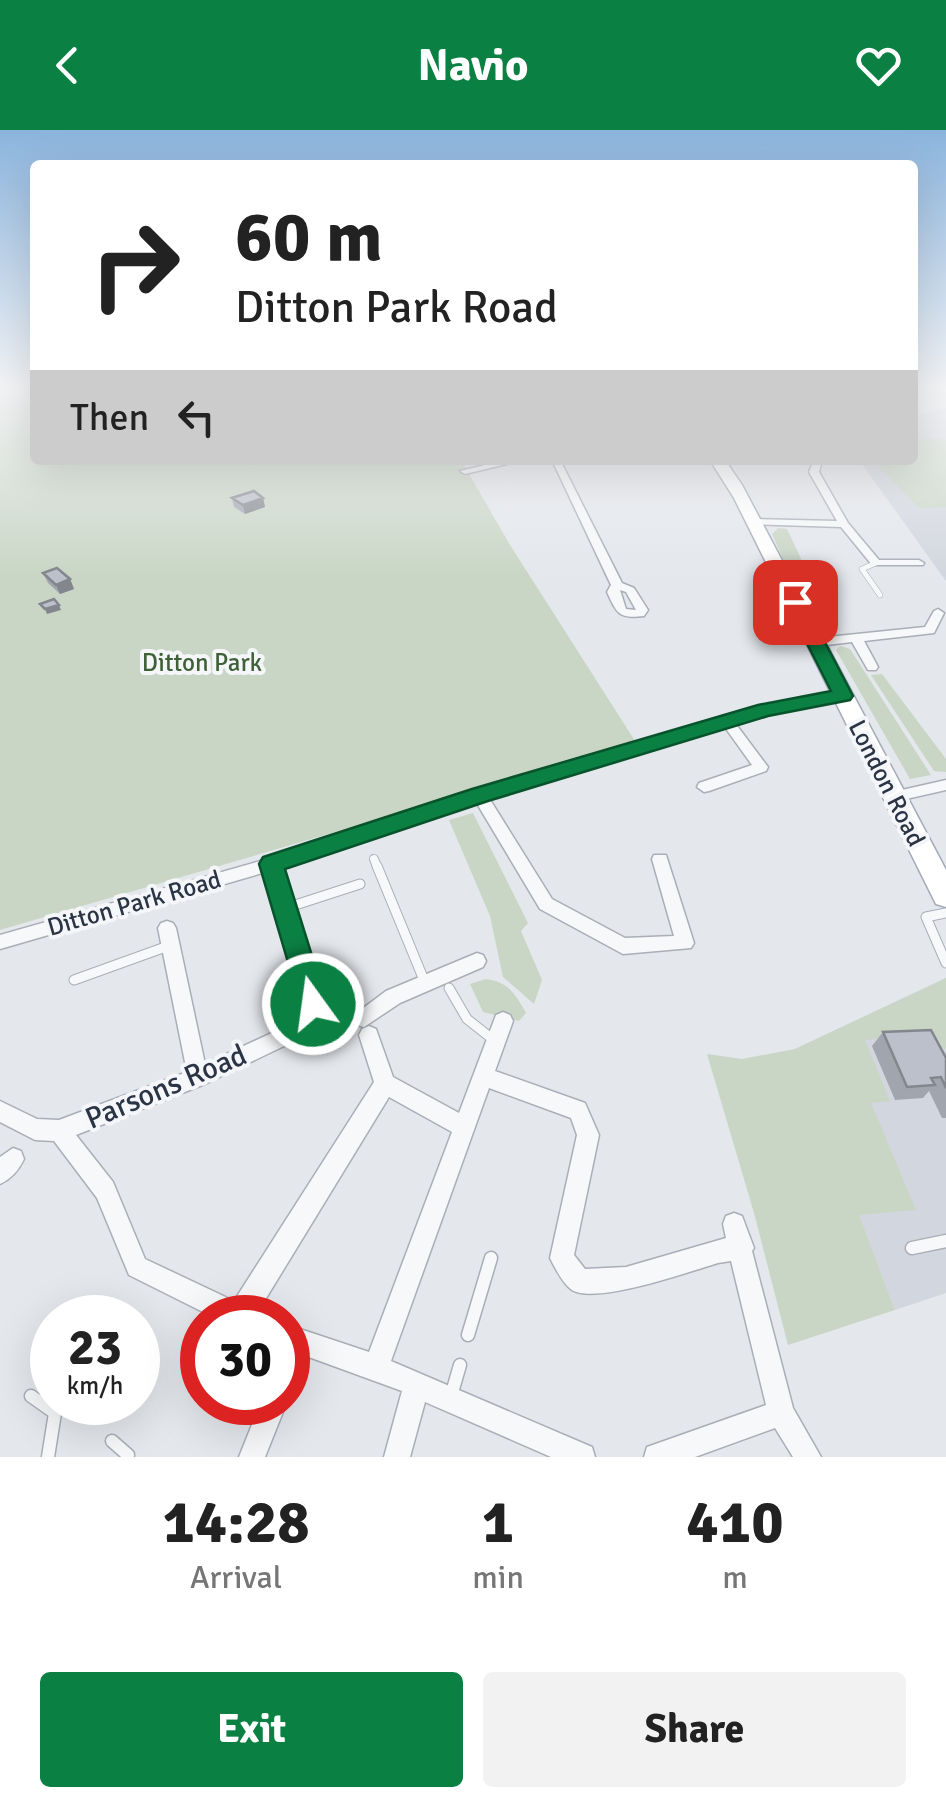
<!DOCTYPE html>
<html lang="en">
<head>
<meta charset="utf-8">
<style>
	body { margin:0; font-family:Signika,sans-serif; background:#f2f2f2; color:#222; height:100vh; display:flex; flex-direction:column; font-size:38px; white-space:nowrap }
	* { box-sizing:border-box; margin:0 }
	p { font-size:32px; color:#767676 }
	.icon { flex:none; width:55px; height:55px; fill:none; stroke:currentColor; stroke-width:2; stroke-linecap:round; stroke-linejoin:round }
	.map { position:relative; height:1327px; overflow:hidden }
	.drawer { display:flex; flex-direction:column; background:#fff; flex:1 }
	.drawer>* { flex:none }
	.hud { position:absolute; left:30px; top:30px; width:888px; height:305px; border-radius:10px; box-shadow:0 10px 40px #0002; background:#fff; color:#222; overflow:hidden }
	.speed { position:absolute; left:30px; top:1165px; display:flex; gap:20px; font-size:50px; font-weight:700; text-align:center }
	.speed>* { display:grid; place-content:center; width:130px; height:130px; border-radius:50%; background:#fff; box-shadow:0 10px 40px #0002; line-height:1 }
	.speed small { font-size:25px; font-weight:400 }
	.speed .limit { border:15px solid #d22; background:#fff; color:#111 }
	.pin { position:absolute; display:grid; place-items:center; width:85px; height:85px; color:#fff; margin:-42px; border-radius:20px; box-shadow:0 5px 15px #0006 }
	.me { position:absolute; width:110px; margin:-55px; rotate:346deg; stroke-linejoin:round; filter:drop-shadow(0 0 8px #0008) }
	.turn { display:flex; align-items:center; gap:35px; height:210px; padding:0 40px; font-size:45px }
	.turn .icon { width:130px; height:130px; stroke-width:2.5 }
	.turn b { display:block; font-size:70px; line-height:85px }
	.then { display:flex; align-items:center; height:95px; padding:0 40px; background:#0003; gap:20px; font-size:38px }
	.eta { display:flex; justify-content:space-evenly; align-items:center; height:170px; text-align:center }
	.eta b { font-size:60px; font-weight:800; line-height:70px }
	.primary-button { display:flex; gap:20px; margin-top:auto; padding:20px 40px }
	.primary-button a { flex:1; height:115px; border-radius:10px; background:#0b8043; color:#fff; font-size:40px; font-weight:800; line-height:115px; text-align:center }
	.primary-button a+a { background:#f2f2f2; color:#222 }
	header { display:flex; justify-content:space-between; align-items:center; height:130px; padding:0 40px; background:#0b8043; color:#fff; font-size:45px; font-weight:800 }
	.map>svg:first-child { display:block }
	.built { fill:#d2d6de }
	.green { fill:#c9d6c5 }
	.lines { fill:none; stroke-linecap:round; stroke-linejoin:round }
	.service-far3-casing { stroke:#a9aeb7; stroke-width:6 }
	.service-far2-casing { stroke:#a9aeb7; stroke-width:10 }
	.service-far1-casing { stroke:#a9aeb7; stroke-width:11 }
	.service-casing { stroke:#a9aeb7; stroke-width:15 }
	.minor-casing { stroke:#a9aeb7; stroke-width:3 }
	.primary-casing { stroke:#a3abb8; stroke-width:3 }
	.service-far3 { stroke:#f7f8fa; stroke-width:5 }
	.service-far2 { stroke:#f7f8fa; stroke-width:8 }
	.service-far1 { stroke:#f7f8fa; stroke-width:9 }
	.service { stroke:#f7f8fa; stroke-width:12 }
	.minor { fill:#f7f8fa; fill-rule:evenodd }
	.primary { fill:#fff; fill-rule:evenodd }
	.wall { fill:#a1a5ae }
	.shaded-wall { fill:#83868d }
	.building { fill:#bbc0ca; stroke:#83868d; stroke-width:2.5 }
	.route { fill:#0b8043; stroke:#07532c; stroke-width:2.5 }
	.labels { text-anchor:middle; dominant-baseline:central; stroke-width:8; stroke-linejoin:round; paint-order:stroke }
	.park-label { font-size:25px; fill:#3f6138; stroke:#f4f6f9 }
	.street-label { font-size:25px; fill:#2b3445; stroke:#f4f6f9 }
	.near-street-label { font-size:30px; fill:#2b3445; stroke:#f4f6f9 }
</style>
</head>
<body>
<header><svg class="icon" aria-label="back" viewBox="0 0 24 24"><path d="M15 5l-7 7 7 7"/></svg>Navio<svg class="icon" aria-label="heart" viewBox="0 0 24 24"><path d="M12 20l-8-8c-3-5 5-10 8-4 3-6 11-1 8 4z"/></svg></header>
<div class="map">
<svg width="946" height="1327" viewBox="0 0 946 1327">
	<rect width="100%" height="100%" fill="#e4e7ec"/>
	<path class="built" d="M 946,278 L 946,451 L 859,330 L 912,330 L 913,286 Z
		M 946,848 L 946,1163 L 895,1180 L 795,919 Z"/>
	<path class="green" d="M 0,259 L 35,259 L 35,330 L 461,330 L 510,415 L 637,614 L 0,800 Z
		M 942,308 L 946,311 L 946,377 L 919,378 L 872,330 L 912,330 L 913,309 Z
		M 778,398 L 787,399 L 832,495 L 822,495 L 787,438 L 772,404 Z
		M 840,516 L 850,519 L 931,645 L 910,649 L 836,520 Z
		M 882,544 L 946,629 L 946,642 L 934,641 L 871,545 Z
		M 473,683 L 528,793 L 521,801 L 542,850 L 534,874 L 503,847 L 490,786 L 449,690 Z
		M 946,848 L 946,919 L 897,907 L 865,910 L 890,971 L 871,973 L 916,1080 L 859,1085 L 895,1180 L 788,1215 L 754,1083 L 707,924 L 742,929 L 795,919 Z
		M 486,849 C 509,852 515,864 526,883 L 519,891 L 483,882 L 470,854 Z"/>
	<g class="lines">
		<defs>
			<path id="service-far3" d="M 876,433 L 862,439 L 880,465"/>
			<path id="service-far2" d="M 374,729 L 378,739"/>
			<path id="service-far1" d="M 377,736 L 426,855
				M 286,778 L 360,754
				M 946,783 L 926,787 L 946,833
				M 74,850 L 171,815
				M 449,858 L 467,889 L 495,911"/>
			<path id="service" d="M 912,1118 L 946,1111
				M 468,1205 L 491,1128
				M 31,1266 L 55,1283 L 48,1327
				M 451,1266 L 460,1235
				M 112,1311 L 128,1325"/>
			<path id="minor" d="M 506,330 L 524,330 L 465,344 L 460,341 Z
				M 552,330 L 560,330 L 622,453 L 634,458 L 648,480 L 644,486 C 619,489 617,484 607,462 L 611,455 ZM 620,460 L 626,462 L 636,480 L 626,479 Z
				M 814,330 L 822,330 L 819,342 L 848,393 L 879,430 L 919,430 L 924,433 L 923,435 L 872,435 L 841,397 L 748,394 L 748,390 L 752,389 L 837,391 L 809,342 Z
				M 938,479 L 944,483 L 934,503 L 864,511 L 878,537 L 876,540 L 868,540 L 852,512 L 818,516 L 812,512 L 818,508 L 925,497 L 934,481 Z
				M 843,562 L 848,563 L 850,566 L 848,569 L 766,583 L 735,593 L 768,637 L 766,641 L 709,661 L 704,662 L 697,657 L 699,653 L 752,635 L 724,596 L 489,668 L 552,769 L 625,808 L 674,806 L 652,729 L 654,725 L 666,725 L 694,813 L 691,818 L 623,824 L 540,779 L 476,672 L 281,737 L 322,868 L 362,879 L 386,861 L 477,823 L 483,825 L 486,831 L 483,837 L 400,873 L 364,897 L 318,884 L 307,905 L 205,954 L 76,1005 L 113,1052 L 145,1129 L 234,1171 L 374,952 L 359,905 L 362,899 L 369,896 L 376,899 L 393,947 L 459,983 L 496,885 L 503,882 L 510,885 L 513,891 L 495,941 L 585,973 L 599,1005 L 574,1125 L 585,1139 L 626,1137 L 726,1108 L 723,1094 L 726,1086 L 734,1083 L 742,1086 L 754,1118 L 752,1121 L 793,1278 L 821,1327 L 793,1327 L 775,1298 L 695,1327 L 644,1327 L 647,1317 L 766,1275 L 731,1131 L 718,1133 C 691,1141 596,1175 572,1160 C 563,1154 555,1138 550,1128 L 577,1005 L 571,988 L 489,958 L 391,1231 L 592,1317 L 595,1327 L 551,1327 L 425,1272 L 410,1327 L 384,1327 L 402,1261 L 306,1226 L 297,1249 L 288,1252 L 288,1195 L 369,1222 L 452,1002 L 389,967 L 254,1188 L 215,1188 L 129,1145 L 97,1068 L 54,1011 L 35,1010 L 0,992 L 0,971 L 37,989 L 59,990 L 187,942 L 158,798 L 161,793 L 167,791 L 173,793 L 176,798 L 205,934 L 293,893 L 304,873 L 303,860 L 266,742 L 0,819 L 0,805 L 271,728 L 475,661 L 760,576 Z
				M 946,650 L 946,660 L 893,672 L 885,667 L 893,662 Z
				M 13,1018 L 21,1021 L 24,1029 C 19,1040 11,1049 0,1054 L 0,1027 Z
				M 261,1272 L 287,1272 L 265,1327 L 239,1327 Z"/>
			<path id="primary" d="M 710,330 L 725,330 L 742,355 L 946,740 L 946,777 L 936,774 L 734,368 Z"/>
		</defs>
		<use href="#service-far3" class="service-far3-casing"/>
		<use href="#service-far2" class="service-far2-casing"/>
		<use href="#service-far1" class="service-far1-casing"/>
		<use href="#service" class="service-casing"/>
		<use href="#minor" class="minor-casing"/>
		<use href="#primary" class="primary-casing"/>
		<use href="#service-far3" class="service-far3"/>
		<use href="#service-far2" class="service-far2"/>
		<use href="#service-far1" class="service-far1"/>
		<use href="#service" class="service"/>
		<use href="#minor" class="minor"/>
		<use href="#primary" class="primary"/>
	</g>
	<path class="wall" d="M 232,368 L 263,368 L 265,377 L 245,384 L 234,377 Z
		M 43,443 L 70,449 L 74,459 L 60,464 L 48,453 Z
		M 883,902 L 946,928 L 946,988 L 942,988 L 929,961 L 923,968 L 895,970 L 872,916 Z"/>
	<path class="shaded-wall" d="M 263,368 L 265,377 L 245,384 L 243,375 Z
		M 70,449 L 74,459 L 60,464 L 56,455 Z
		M 59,475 L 61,480 L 47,484 L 45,479 Z"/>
	<path class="building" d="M 254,361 L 263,368 L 243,375 L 232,368 Z
		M 57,438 L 70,449 L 56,455 L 43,443 Z
		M 54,469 L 59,475 L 45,479 L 40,474 Z
		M 931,900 L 946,928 L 946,958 L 941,947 L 931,948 L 935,955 L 907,957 L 883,902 Z"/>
	<linearGradient id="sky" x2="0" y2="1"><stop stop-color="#8bb4dd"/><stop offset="0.58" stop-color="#f3f4f6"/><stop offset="1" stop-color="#f3f4f6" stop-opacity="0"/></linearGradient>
	<rect width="946" height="445" fill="url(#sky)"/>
	<path class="route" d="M 795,466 L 804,472 L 853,566 L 850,570 L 768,586 L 488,671 L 285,739 L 327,874 L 323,883 L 313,887 L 303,883 L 259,734 L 263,727 L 472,659 L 758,575 L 831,561 L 786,472 Z"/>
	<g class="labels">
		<g class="park-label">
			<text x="202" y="532">Ditton Park</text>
		</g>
		<g class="street-label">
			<text transform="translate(887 653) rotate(63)">London Road</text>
			<text transform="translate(134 773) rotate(-16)">Ditton Park Road</text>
		</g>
		<g class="near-street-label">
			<text transform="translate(166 957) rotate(-23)">Parsons Road</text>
		</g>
	</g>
</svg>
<div class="speed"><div>23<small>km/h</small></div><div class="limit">30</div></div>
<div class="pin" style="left:795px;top:472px;background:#d93025"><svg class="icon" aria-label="arrive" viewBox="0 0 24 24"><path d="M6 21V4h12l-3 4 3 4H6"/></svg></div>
<svg class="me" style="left:313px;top:874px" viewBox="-20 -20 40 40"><circle r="17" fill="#0b8043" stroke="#fff" stroke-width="3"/><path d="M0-11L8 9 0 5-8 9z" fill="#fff"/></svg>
<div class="hud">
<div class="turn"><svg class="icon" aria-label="right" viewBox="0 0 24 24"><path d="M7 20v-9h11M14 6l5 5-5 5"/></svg><div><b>60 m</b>Ditton Park Road</div></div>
<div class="then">Then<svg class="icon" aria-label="left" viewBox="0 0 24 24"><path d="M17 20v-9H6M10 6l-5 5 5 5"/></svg></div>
</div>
</div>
<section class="drawer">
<div class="eta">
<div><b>14:28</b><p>Arrival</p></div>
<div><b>1</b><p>min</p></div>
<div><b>410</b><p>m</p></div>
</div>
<div class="primary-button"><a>Exit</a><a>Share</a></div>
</section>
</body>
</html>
